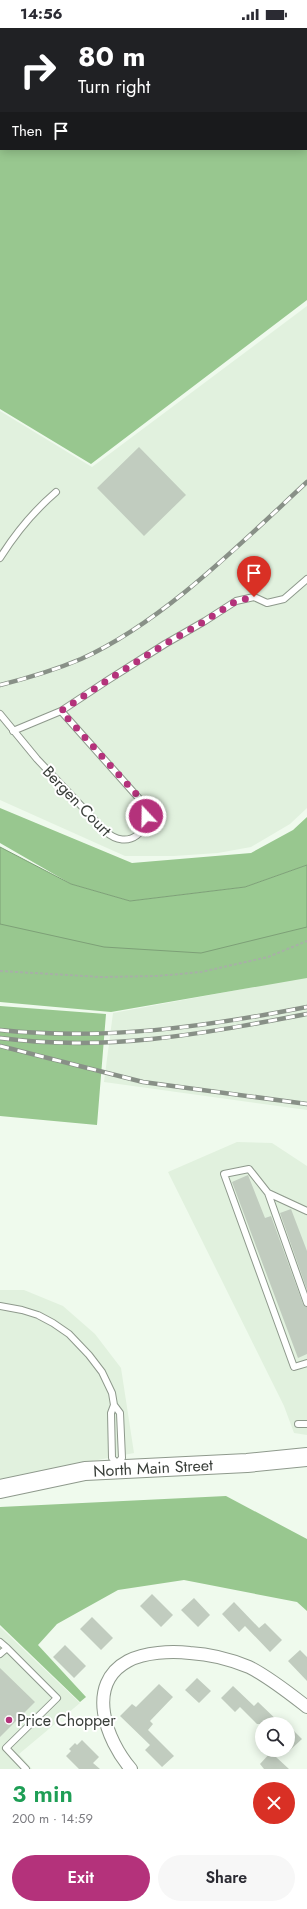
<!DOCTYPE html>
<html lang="en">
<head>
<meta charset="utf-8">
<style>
	body { margin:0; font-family:Jost,sans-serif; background:#f7f7f7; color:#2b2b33; height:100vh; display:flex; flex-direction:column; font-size:15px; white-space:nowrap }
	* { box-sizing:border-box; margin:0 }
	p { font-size:13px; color:#7c7c81 }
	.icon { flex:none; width:22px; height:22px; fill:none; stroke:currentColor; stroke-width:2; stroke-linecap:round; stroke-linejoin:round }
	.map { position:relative; height:1741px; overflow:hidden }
	.panel { display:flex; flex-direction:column; background:#fff; flex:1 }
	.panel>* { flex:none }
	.banner { position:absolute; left:0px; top:0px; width:307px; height:122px; box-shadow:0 2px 10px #0003; background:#202124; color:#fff; overflow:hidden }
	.controls { position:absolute; left:255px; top:1689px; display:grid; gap:8px }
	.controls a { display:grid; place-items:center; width:40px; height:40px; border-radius:50%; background:#fff; box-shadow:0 2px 10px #0003; font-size:20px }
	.pin { position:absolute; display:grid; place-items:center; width:34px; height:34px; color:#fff; margin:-41px -17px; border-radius:50% 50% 50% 0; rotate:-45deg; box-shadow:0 0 4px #0007 }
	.pin .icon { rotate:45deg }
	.me { position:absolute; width:44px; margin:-22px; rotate:339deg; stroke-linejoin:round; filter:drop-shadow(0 0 3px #0008) }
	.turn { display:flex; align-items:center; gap:14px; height:84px; padding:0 12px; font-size:18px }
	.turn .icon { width:52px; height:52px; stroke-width:2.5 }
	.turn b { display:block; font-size:28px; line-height:34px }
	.then { display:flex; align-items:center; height:38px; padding:0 12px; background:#0003; gap:8px; font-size:15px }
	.round { display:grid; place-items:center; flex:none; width:42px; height:42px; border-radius:21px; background:#f7f7f7 }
	.headline { display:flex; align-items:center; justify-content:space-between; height:68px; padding:0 12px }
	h1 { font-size:24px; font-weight:600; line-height:30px; color:#1e9e55 }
	.cta { display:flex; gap:8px; margin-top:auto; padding:8px 12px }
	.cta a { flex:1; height:46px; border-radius:24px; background:#b4327b; color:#fff; font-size:16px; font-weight:600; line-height:46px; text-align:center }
	.cta a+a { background:#f7f7f7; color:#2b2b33 }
	.status { display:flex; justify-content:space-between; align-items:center; height:28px; padding:0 20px; background:#fff; direction:ltr }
	.status svg { height:11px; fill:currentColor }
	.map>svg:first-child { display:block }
	.built { fill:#e1f1de }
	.forest { fill:#98c78f; fill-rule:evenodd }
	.water { fill:#9aca91; stroke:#7da077 }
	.building { fill:#c1ccbf }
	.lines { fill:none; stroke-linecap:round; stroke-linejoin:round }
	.service-casing { stroke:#8e998c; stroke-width:8 }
	.minor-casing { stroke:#8e998c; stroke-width:14 }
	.primary-casing { stroke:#8e998c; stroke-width:20 }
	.path { stroke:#a7b0a6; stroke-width:2; stroke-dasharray:3 2; stroke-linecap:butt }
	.service { stroke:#fff; stroke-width:6 }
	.minor { stroke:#fff; stroke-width:12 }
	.primary { stroke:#fff; stroke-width:18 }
	.rail-casing { stroke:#889087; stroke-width:4.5 }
	.rail { stroke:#fff; stroke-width:3; stroke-dasharray:9; stroke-linecap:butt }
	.route { stroke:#b4327b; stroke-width:7; stroke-dasharray:0 12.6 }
	.poi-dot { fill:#b4327b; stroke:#fff; stroke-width:1.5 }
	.labels { text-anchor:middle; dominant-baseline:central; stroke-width:4; stroke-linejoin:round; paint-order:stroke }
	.street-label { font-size:16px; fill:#393e39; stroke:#fff }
	.poi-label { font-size:16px; fill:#393e39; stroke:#fff; text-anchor:start }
</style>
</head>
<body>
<div class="status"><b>14:56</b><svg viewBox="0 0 49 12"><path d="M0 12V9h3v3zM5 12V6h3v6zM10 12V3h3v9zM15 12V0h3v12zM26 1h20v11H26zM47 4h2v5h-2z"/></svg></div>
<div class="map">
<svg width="307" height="1741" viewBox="0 0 307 1741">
	<rect width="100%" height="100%" fill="#effaed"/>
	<path class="built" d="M 307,278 L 307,780 L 290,796 L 251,819 L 218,825 L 174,828 L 125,828 L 0,772 L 0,383 L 92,439 Z
		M 307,949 L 307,1082 L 104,1054 L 113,985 Z
		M 237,1114 L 272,1115 L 307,1138 L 307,1407 L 294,1405 L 284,1378 L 168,1144 Z
		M 0,1262 L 24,1262 L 63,1278 L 95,1306 L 121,1340 L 134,1425 L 0,1451 Z
		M 0,1599 L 80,1675 L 19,1726 L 32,1741 L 0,1741 Z"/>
	<path class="forest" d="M 0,0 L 307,0 L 307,272 L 91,436 L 0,381 ZM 1,1 L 306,1 L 306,121 L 1,121 Z
		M 0,780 L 132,835 L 251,825 L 293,802 L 307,789 L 307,837 L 245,859 L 130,873 L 71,856 L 0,815 Z
		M 307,864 L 307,950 L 111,984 L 0,974 L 0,881 Z
		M 0,978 L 106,986 L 97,1097 L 0,1088 Z
		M 226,1468 L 307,1511 L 307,1583 L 297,1574 L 184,1552 L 118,1562 L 57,1596 L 38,1617 L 86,1669 L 80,1674 L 0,1597 L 0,1479 Z"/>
	<path class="water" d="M 0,819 L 71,856 L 130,873 L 245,859 L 307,837 L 307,899 L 201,925 L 104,919 L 0,896 Z"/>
	<path class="building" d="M 139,419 L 186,467 L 144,508 L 97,460 Z
		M 248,1147 L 265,1190 L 271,1188 L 303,1276 L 307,1279 L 307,1326 L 298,1330 L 232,1154 Z
		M 291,1181 L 307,1223 L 307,1262 L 280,1185 Z
		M 152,1566 L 173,1587 L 161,1599 L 140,1578 Z
		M 194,1570 L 210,1587 L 198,1599 L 181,1582 Z
		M 234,1574 L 259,1600 L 265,1595 L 282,1612 L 270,1624 L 245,1598 L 239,1604 L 222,1586 Z
		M 92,1589 L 113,1610 L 101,1622 L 80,1601 Z
		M 65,1617 L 86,1638 L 74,1650 L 53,1629 Z
		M 300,1622 L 307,1629 L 307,1653 L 288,1633 Z
		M 0,1640 L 35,1674 L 0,1709 Z
		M 197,1650 L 211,1663 L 199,1675 L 185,1662 Z
		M 159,1656 L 173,1669 L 150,1693 L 153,1696 L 148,1702 L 174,1728 L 162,1739 L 145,1722 L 150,1717 L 120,1688 L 132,1676 L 136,1679 Z
		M 233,1658 L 254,1678 L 258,1674 L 281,1696 L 257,1696 L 240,1679 L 235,1684 L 221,1670 Z
		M 288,1697 L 302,1711 L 288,1724 Z
		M 82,1712 L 99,1729 L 93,1735 L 100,1741 L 79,1741 L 66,1728 L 71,1723 L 69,1721 L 75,1715 L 77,1717 Z
		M 271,1724 L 276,1729 L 289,1741 L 264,1741 L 260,1736 Z"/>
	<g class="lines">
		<defs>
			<path id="service" d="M 0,530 C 15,506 35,482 56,464
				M 0,686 L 37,731 L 105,803 C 128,824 154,803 143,775 L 61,683
				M 13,703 L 61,683 L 108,652 L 165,616 L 205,593 L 236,573 L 254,569 L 267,575 L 284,571 L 307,551
				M 268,1165 L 249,1141 L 224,1146 L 294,1339 L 307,1335
				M 307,1183 L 268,1165 L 307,1275
				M 0,1278 L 22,1282 L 38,1287 L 53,1295 L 69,1306 L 89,1327 L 102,1344 L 112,1365 L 114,1377 L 120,1385 L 122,1430 L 117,1435 L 112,1430 L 111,1385 L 114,1377
				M 298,1396 L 307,1396
				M 0,1614 L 7,1620 L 0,1626
				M 7,1620 L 57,1670 L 6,1720 L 26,1741"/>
			<path id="minor" d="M 131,1741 C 106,1712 85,1656 128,1633 C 145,1624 171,1623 190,1625 C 209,1626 232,1632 249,1639 C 269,1649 289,1665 307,1679"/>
			<path id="primary" d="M 0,1461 L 85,1443 L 247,1435 L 307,1429"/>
		</defs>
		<use href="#service" class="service-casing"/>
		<use href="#minor" class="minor-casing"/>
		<use href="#primary" class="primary-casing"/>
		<path class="path" d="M 0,943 L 101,949 L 158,948 L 201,944 L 268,929 L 307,913"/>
		<use href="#service" class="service"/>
		<use href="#minor" class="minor"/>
		<use href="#primary" class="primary"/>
		<defs>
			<path id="rail" d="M 0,657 C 28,650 55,642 81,631 C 163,594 241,515 307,454
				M 0,1002 C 105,1013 204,999 307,979
				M 0,1010 C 108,1024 201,1006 307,986
				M 0,1018 L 143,1054 L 307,1076"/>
		</defs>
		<use href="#rail" class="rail-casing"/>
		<use href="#rail" class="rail"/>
	</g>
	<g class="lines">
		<path class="route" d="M 146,788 L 143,776 L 138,768 L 61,683 L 108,652 L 165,616 L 205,593 L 236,573 L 254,569"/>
	</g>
	<circle class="poi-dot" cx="9" cy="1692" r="4"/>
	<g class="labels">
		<g class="street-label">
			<text transform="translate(77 773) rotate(46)">Bergen Court</text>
			<text transform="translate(153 1440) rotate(-3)">North Main Street</text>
		</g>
		<g class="poi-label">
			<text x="17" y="1692">Price Chopper</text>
		</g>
	</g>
</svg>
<div class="controls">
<a><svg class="icon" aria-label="search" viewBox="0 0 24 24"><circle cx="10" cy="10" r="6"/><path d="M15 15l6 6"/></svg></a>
</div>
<div class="pin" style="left:254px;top:569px;background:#d93025"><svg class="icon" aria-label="arrive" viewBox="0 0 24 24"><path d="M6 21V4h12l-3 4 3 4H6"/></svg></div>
<svg class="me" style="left:146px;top:788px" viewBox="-20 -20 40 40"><circle r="17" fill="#b4327b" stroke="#fff" stroke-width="3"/><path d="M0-11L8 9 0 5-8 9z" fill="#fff"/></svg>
<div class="banner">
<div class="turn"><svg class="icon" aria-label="right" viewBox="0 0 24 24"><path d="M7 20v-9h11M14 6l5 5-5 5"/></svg><div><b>80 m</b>Turn right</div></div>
<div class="then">Then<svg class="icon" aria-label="arrive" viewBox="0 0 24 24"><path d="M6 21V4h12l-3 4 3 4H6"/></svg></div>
</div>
</div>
<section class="panel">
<div class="headline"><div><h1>3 min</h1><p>200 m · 14:59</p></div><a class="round" style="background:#d93025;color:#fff"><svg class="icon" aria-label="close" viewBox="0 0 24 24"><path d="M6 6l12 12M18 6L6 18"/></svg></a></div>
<div class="cta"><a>Exit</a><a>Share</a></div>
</section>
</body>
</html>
